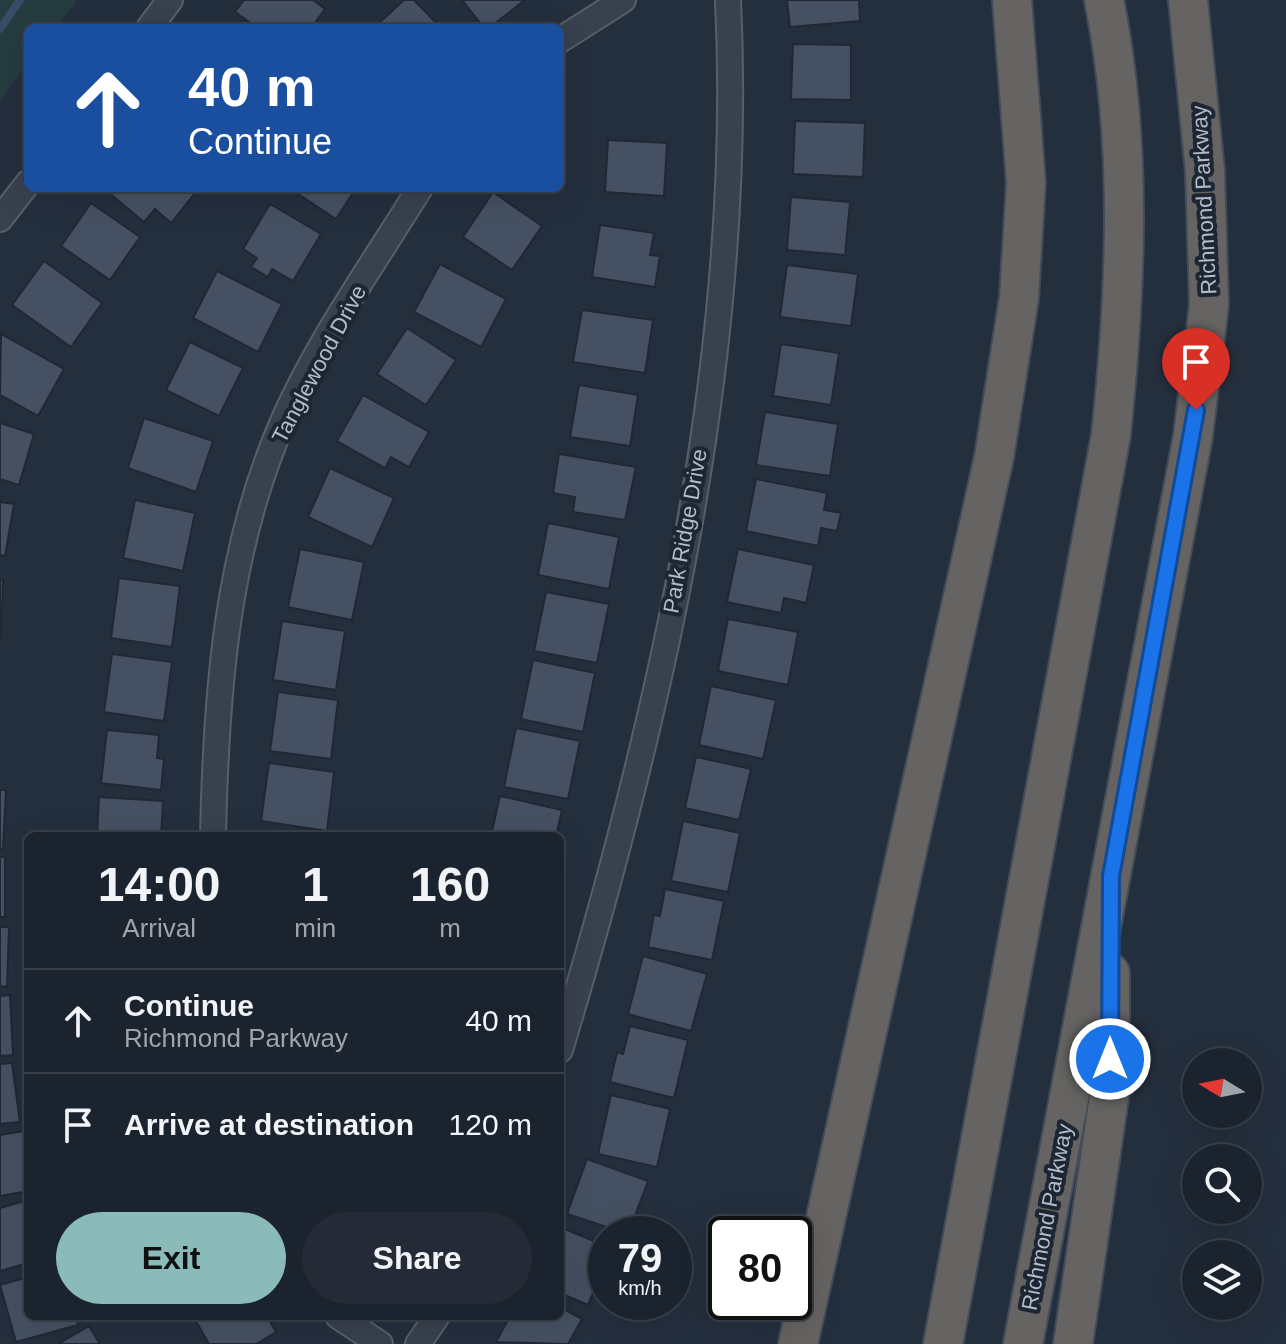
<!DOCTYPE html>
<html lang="en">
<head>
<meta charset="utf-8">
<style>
	body { margin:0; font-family:Arial,sans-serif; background:#242b36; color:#f1f3f6; height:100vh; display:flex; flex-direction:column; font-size:30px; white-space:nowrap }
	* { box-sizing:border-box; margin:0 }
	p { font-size:26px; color:#a0a4aa }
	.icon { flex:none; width:44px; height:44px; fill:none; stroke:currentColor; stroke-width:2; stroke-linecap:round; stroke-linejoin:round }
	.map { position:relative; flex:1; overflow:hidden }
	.drawer { position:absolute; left:24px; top:832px; width:540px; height:488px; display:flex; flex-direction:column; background:#1b232e; border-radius:12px; box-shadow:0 8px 32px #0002,0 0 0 2px #39404a }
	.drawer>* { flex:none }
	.hud { position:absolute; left:24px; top:24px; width:540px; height:168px; border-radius:12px; box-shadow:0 8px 32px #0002,0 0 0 2px #39404a; background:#1a4fa0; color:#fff; overflow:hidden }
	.needle { width:52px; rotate:280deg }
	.tools { position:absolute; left:1182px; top:1048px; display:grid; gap:16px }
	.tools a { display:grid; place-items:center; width:80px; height:80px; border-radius:50%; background:#1b232e; box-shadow:0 8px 32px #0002,0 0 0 2px #39404a; font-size:40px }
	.speed { position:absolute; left:588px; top:1216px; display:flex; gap:16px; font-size:40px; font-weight:700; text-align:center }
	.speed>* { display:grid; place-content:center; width:104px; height:104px; border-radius:50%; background:#1b232e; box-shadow:0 8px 32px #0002,0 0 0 2px #39404a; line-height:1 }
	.speed small { font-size:20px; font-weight:400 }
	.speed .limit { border:4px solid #111; border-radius:12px; background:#fff; color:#111 }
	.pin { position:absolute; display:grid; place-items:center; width:68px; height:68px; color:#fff; margin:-82px -34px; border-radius:50% 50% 50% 0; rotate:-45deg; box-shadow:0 0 8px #0007 }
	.pin .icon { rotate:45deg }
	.me { position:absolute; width:88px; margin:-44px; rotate:0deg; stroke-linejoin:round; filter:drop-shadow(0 0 6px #0008) }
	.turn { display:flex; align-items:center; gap:28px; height:168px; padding:0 32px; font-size:36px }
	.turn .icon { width:104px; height:104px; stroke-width:2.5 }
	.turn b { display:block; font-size:56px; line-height:68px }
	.eta { display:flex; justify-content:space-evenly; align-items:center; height:136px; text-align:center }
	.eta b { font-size:48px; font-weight:700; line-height:56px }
	.action { display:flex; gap:16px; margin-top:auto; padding:16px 32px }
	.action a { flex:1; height:92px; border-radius:48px; background:#8bbbb9; color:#111; font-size:32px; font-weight:700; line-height:92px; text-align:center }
	.action a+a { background:#242b36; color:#f1f3f6 }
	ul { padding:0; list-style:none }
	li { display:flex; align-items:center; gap:24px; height:104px; padding:0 32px; border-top:2px solid #39404a }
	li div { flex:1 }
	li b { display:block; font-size:30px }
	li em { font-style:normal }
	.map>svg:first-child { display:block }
	.green { fill:#263c3f }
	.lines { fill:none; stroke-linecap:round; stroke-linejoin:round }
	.stream { stroke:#394c67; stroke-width:8 }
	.building { fill:#455162; stroke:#1f2835; stroke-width:2 }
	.minor-casing { stroke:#565f6c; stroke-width:28 }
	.trunk-casing { stroke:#434c59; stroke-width:42 }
	.minor { stroke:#38414e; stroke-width:24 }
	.trunk { stroke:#656462; stroke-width:38 }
	.route-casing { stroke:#114b97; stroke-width:20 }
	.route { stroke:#1a73e8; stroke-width:14 }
	.labels { text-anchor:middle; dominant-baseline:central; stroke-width:8; stroke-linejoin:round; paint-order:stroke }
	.street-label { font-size:22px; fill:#b4bcc9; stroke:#1d2633 }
</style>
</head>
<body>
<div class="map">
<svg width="1286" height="1344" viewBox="0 0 1286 1344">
	<rect width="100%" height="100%" fill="#242f3e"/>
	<path class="green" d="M 0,0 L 77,0 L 55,28 L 28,28 L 28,63 L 0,100 Z"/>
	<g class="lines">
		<path class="stream" d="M 0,29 L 20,0"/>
	</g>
	<path class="building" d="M 244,0 L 313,0 L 325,9 L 311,28 L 258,28 L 235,12 Z
		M 404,0 L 414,0 L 441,28 L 384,28 L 379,23 Z
		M 462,0 L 525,0 L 489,28 L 484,28 Z
		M 787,0 L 859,0 L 860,21 L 790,27 Z
		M 793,44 L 851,45 L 851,100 L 791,99 Z
		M 795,121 L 865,123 L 863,177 L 793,174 Z
		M 608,140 L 667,143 L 664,196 L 605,192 Z
		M 103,188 L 188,188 L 195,193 L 171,223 L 155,209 L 144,222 Z
		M 289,188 L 356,188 L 336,219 Z
		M 493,192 L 542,226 L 512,270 L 463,237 Z
		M 791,197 L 850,202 L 845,255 L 787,250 Z
		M 91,203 L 140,237 L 110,280 L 61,246 Z
		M 270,204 L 321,234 L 293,281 L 272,269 L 268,277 L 251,267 L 257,258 L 243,249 Z
		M 600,225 L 654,233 L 650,255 L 660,256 L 655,287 L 592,277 Z
		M 44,261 L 102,303 L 71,347 L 12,305 Z
		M 440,264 L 506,299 L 481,347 L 414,312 Z
		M 787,265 L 858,274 L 851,326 L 780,317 Z
		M 217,271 L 282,304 L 258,352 L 193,318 Z
		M 582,310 L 653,320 L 645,373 L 573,362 Z
		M 407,328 L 456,360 L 426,405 L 377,374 Z
		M 1,334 L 64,369 L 38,416 L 0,395 Z
		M 190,342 L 243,368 L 219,416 L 166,390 Z
		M 781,344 L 839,353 L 831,405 L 773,396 Z
		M 579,385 L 638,395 L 630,446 L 570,437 Z
		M 363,395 L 429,432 L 409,467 L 391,457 L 385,468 L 337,441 Z
		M 765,412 L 838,424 L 830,476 L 756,465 Z
		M 144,418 L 213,441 L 196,492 L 128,468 Z
		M 0,423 L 34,434 L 19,485 L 0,479 Z
		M 559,454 L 636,467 L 625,520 L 573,512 L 575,497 L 553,493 Z
		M 330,468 L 394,498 L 372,547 L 308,517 Z
		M 756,479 L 827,493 L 824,510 L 841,513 L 837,531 L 821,528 L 818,546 L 746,531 Z
		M 135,500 L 195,513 L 183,571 L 123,558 Z
		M 0,502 L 14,504 L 5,556 L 0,555 Z
		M 548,523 L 619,537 L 609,589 L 538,575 Z
		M 300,549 L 364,562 L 352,620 L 288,607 Z
		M 738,549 L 814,565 L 806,603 L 784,598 L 781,613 L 727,602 Z
		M 119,578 L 180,586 L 172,647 L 111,638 Z
		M 0,580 L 3,580 L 1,640 L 0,640 Z
		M 546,592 L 609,604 L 597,663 L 534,651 Z
		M 728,619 L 798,632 L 788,685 L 718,671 Z
		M 282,621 L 345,631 L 336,690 L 273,680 Z
		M 112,654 L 172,662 L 164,721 L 104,712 Z
		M 533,660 L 595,673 L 583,732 L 521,719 Z
		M 711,686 L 776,700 L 763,759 L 699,745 Z
		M 278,692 L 338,700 L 331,759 L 270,751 Z
		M 516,728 L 580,741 L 568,799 L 504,787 Z
		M 107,730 L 159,735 L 157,758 L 164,759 L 161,790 L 101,783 Z
		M 696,757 L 751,769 L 739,820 L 685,808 Z
		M 269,763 L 334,772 L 327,831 L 261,821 Z
		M 0,790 L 6,790 L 3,849 L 0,849 Z
		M 500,796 L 562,810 L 556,836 L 491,836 Z
		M 99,797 L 163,801 L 161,836 L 97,836 Z
		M 683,821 L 740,833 L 728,892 L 671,881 Z
		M 0,857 L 5,857 L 5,917 L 0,917 Z
		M 665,889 L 724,901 L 712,960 L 648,947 L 654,915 L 660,916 Z
		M 0,927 L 9,927 L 7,987 L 0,986 Z
		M 643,956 L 707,974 L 691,1031 L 628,1014 Z
		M 10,995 L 13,1055 L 0,1056 L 0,996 Z
		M 630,1026 L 688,1040 L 674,1098 L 610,1082 L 617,1052 L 623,1054 Z
		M 12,1063 L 20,1122 L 0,1124 L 0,1064 Z
		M 611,1095 L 670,1109 L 657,1167 L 598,1154 Z
		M 25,1131 L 28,1191 L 0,1196 L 0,1135 Z
		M 587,1159 L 648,1181 L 628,1234 L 567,1214 Z
		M 28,1200 L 28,1263 L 0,1271 L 0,1208 Z
		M 560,1227 L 606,1246 L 606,1262 L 588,1305 L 560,1293 Z
		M 28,1277 L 28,1316 L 76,1316 L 78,1325 L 16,1342 L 0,1285 Z
		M 560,1307 L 582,1319 L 568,1344 L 496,1342 L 510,1316 L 560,1316 Z
		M 193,1316 L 267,1316 L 276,1332 L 256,1344 L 209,1344 Z
		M 89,1326 L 100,1344 L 58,1344 Z"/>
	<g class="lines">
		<defs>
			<path id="minor" d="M 149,28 L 170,0
				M 560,40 L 623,0
				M 0,219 L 28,183
				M 213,836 C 216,695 226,550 284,419 C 320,338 374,263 420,188
				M 560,1050 C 661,715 745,352 728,0
				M 338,1316 L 380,1344
				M 418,1344 L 437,1316"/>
			<path id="trunk" d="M 798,1344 L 994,457 L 1019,298 L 1026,183 L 1012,0
				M 943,1344 L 1111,435 C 1126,291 1133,143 1104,0
				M 1023,1344 L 1193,436 L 1209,305 L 1205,172 L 1188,0
				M 1073,1344 L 1110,1090 L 1110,973"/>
		</defs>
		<use href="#minor" class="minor-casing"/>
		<use href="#trunk" class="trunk-casing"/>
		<use href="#minor" class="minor"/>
		<use href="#trunk" class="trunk"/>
	</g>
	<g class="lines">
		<defs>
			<path id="route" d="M 1110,1059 L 1111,876 L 1196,410"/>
		</defs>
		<use href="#route" class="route-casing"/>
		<use href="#route" class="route"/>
	</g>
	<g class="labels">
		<g class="street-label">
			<text transform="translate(1204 200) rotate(-93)">Richmond Parkway</text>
			<text transform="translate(319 364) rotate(-62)">Tanglewood Drive</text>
			<text transform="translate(685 531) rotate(-80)">Park Ridge Drive</text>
			<text transform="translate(1047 1217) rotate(-79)">Richmond Parkway</text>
		</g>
	</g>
</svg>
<div class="tools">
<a><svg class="needle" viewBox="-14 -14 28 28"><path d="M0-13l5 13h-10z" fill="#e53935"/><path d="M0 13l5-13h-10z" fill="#a0a4aa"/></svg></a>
<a><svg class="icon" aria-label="search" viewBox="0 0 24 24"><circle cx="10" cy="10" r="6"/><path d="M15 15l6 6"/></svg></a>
<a><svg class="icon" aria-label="layers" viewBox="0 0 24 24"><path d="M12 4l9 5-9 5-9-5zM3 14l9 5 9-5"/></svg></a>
</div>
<div class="speed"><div>79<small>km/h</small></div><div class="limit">80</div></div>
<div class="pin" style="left:1196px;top:410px;background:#d93025"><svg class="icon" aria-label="arrive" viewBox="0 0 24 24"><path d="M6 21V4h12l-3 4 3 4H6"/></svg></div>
<svg class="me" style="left:1110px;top:1059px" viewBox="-20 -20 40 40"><circle r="17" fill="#1a73e8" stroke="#fff" stroke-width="3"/><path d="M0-11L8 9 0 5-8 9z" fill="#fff"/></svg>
<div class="hud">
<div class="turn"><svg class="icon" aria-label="ahead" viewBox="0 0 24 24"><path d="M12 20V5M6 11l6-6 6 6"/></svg><div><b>40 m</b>Continue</div></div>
</div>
<section class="drawer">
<div class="eta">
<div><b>14:00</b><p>Arrival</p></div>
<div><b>1</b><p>min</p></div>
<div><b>160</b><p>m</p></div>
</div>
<ul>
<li><svg class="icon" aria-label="ahead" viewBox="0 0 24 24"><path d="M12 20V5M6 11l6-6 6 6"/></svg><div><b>Continue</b><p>Richmond Parkway</p></div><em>40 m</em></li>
<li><svg class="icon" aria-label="arrive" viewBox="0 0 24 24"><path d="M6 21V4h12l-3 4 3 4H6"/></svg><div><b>Arrive at destination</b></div><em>120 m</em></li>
</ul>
<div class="action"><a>Exit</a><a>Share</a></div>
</section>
</div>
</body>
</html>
